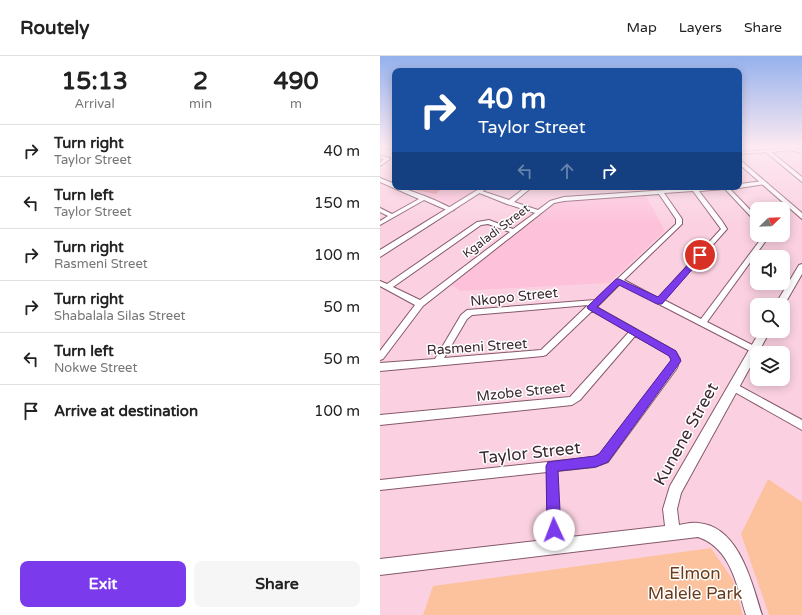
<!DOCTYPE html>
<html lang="en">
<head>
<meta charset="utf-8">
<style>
	body { margin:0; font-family:"Varela Round",sans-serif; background:#f6f6f6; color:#222; height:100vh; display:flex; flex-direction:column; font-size:15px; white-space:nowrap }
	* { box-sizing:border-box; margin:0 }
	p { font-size:13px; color:#767676 }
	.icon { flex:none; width:22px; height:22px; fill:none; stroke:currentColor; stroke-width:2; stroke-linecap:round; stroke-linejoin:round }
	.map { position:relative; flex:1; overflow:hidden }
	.drawer { display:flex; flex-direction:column; background:#fff; width:380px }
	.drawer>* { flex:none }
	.hud { position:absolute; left:12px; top:12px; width:350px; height:122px; border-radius:8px; box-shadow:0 2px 10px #0003; background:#1a4fa0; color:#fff; overflow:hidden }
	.needle { width:26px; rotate:67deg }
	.fabs { position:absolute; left:370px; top:146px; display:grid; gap:8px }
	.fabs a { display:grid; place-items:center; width:40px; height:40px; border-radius:8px; background:#fff; box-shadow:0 2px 10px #0003; font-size:20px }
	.pin { position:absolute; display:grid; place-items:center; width:34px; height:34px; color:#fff; margin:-17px; border:2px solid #fff; border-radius:50%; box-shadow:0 1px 4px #0007 }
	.me { position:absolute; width:44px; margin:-22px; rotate:358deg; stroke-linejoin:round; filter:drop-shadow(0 0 3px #0008) }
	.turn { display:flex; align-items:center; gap:14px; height:84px; padding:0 20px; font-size:18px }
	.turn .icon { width:52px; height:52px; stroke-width:2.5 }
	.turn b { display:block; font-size:28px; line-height:34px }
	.lanes { display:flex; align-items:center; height:38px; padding:0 20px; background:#0003; justify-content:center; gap:20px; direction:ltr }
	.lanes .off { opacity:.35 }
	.eta { display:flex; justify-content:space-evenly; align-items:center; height:68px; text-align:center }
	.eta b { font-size:24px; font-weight:800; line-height:28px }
	.primary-button { display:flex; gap:8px; margin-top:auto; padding:8px 20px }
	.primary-button a { flex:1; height:46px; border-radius:8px; background:#7c3aed; color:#fff; font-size:16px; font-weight:800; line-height:46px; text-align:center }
	.primary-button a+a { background:#f6f6f6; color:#222 }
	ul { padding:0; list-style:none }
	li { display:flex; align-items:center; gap:12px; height:52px; padding:0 20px; border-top:1px solid #e0e0e0 }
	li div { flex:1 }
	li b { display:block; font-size:15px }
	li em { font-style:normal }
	header { display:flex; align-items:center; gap:24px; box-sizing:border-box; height:56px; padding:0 20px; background:#fff; border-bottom:1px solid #e0e0e0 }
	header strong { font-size:19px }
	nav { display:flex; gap:22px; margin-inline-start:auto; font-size:14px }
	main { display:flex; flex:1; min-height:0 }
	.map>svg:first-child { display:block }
	.built { fill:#fdc2da }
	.green { fill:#fcc29e }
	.building { fill:#f29ca6 }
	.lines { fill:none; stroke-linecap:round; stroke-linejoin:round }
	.minor-casing { stroke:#85586b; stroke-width:2 }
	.tertiary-casing { stroke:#85586b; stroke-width:2 }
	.minor { fill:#fff; fill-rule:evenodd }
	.tertiary { fill:#fff; fill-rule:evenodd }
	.route { fill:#7c3aed; stroke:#51269a }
	.labels { text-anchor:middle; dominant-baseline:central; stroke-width:3; stroke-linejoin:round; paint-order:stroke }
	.far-street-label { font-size:12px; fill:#3b2830; stroke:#fff }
	.street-label { font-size:14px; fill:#3b2830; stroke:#fff }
	.near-street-label { font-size:17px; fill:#3b2830; stroke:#fff }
	.near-park-label { font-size:17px; fill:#693b1b; stroke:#fff }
</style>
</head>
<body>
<header>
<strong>Routely</strong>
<nav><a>Map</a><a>Layers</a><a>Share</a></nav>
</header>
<main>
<section class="drawer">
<div class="eta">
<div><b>15:13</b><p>Arrival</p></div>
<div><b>2</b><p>min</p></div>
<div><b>490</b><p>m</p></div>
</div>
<ul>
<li><svg class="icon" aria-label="right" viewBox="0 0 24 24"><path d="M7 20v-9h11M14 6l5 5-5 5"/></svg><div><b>Turn right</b><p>Taylor Street</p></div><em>40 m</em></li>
<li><svg class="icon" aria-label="left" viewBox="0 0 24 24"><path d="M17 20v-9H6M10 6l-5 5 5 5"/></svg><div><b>Turn left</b><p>Taylor Street</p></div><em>150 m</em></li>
<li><svg class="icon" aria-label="right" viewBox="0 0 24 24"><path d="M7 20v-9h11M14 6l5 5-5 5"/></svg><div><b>Turn right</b><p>Rasmeni Street</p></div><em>100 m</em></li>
<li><svg class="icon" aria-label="right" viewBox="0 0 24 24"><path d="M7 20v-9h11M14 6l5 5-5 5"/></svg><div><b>Turn right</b><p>Shabalala Silas Street</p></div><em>50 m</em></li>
<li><svg class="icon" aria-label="left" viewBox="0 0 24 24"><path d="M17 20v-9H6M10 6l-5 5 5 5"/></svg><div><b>Turn left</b><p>Nokwe Street</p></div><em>50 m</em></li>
<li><svg class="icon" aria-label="arrive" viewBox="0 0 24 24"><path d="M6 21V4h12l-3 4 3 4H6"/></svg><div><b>Arrive at destination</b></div><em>100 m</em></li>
</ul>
<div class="primary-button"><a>Exit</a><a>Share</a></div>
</section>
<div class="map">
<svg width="422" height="559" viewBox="0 0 422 559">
	<rect width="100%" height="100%" fill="#fbd1e1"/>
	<path class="built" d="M 26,131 L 99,131 L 77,147 L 70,148 Z
		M 265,138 L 285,175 L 229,227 L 81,235 L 71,229 L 174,147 Z"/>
	<path class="green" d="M 388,423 L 422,446 L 422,559 L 389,559 L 361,478 Z
		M 331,492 L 353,524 L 363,559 L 43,559 L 53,530 Z"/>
	<path class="building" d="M 35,131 L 63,131 L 56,138 L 35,134 Z"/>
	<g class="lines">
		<defs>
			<path id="minor" d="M 2,90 L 15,91 L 15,93 L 2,91 Z
				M 413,92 L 422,95 L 422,97 L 411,94 L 391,96 L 422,121 L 422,126 L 386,96 L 359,98 L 359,96 Z
				M 0,100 L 10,102 L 10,103 L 0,110 L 0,107 L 4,103 L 0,102 Z
				M 0,122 L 15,128 L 15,131 C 25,131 66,148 74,154 L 69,155 L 44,144 L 0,169 L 0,165 L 8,160 L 0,156 L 0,152 L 12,158 L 39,143 L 0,126 Z
				M 384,125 L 387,127 L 386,128 L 359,132 L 357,131 L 359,131 L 359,128 Z
				M 146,131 L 152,131 L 134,146 L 158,154 L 170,145 L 184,141 L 331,131 L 356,131 L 350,133 L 377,161 L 377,166 L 375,165 L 345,133 L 319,135 L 342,165 L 347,173 L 284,244 L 321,263 L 384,179 L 390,179 L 327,266 L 378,292 L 379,294 L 378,296 L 372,296 L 240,228 L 217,251 L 295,295 L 300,303 L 297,312 L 228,406 L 214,411 L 177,415 L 180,490 L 178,494 L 174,496 L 170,494 L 168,490 L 167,416 L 0,434 L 0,424 L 214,401 L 220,398 L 290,307 L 292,303 L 289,299 L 255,280 L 200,344 L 192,349 L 0,369 L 0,359 L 190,341 L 249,276 L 212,255 L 166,299 L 163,300 L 0,315 L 0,307 L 55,303 L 81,259 L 87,254 L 215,244 L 296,168 L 296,163 L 279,138 L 184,145 L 174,147 L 43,250 L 3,303 L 0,304 L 0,295 L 35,249 L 0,230 L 0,225 L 7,228 L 97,166 L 109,164 L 133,173 L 155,157 L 127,148 L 97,136 L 102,135 L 129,144 ZM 313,135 L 341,173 L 278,242 L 244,224 L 302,168 L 302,163 L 284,137 ZM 108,168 L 130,176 L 40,244 L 13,231 L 101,169 ZM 208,249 L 161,294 L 64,302 L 87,263 L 92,259 Z
				M 354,327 L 422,364 L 422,374 L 351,334 L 350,331 L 351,328 Z"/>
			<path id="tertiary" d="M 359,103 L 422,157 L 422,163 L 359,108 Z
				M 102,131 L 109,131 L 0,201 L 0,194 Z
				M 422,208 L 422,218 L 403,251 L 403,249 L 395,249 L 419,209 Z
				M 380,275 L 390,275 L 301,437 L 297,453 L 299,469 C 305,468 312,466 318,467 C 359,470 372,527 382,559 L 366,559 C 357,530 351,492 318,481 L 0,519 L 0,503 L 285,470 L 283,453 L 290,430 Z"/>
		</defs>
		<use href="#minor" class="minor-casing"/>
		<use href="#tertiary" class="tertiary-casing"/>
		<use href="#minor" class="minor"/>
		<use href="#tertiary" class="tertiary"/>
	</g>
	<linearGradient id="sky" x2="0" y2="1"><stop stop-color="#95b1ed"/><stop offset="0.54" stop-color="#fdeaf2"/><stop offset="1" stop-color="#fdeaf2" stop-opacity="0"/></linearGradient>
	<rect width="422" height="168" fill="url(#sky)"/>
	<path class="route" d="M 320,197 L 323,198 L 323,201 L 282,248 L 277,248 L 239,229 L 217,251 L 296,295 L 301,305 L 228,406 L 216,411 L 178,415 L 181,474 L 179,479 L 174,480 L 169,479 L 167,474 L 166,410 L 168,406 L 215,400 L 219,398 L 291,304 L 289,300 L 208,253 L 207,251 L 236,223 L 239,223 L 278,241 L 318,198 Z"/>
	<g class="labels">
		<g class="far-street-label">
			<text transform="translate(116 175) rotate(-37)">Kgaladi Street</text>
		</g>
		<g class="street-label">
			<text transform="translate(134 241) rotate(-6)">Nkopo Street</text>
			<text transform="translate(97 291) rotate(-4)">Rasmeni Street</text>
			<text transform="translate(141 336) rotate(-6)">Mzobe Street</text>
		</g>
		<g class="near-street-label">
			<text transform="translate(306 378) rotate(-61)">Kunene Street</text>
			<text transform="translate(150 397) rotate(-6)">Taylor Street</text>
		</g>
		<g class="near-park-label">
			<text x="315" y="517">Elmon<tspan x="315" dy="20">Malele Park</tspan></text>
		</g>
	</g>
</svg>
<div class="fabs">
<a><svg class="needle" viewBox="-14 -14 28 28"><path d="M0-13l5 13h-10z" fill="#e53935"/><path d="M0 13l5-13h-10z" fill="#767676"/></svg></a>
<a><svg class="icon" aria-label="sound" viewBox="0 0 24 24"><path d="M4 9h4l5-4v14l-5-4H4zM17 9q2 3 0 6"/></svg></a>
<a><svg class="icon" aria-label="search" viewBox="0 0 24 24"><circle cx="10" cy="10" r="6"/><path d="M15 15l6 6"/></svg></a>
<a><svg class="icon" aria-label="layers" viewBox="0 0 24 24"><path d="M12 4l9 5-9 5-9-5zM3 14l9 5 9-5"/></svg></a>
</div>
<div class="pin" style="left:320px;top:199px;background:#d93025"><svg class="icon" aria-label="arrive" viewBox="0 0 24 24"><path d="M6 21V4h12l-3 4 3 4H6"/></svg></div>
<svg class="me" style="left:174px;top:474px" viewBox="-20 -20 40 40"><circle r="19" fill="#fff"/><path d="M0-13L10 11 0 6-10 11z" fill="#7c3aed"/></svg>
<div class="hud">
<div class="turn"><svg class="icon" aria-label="right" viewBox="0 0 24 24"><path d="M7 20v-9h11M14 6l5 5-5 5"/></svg><div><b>40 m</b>Taylor Street</div></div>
<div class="lanes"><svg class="icon off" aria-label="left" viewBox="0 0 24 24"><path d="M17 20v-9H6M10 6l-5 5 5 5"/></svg><svg class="icon off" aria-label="ahead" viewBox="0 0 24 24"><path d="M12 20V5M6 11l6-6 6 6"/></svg><svg class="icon" aria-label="right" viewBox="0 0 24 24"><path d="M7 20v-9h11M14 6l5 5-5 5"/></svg></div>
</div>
</div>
</main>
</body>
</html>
